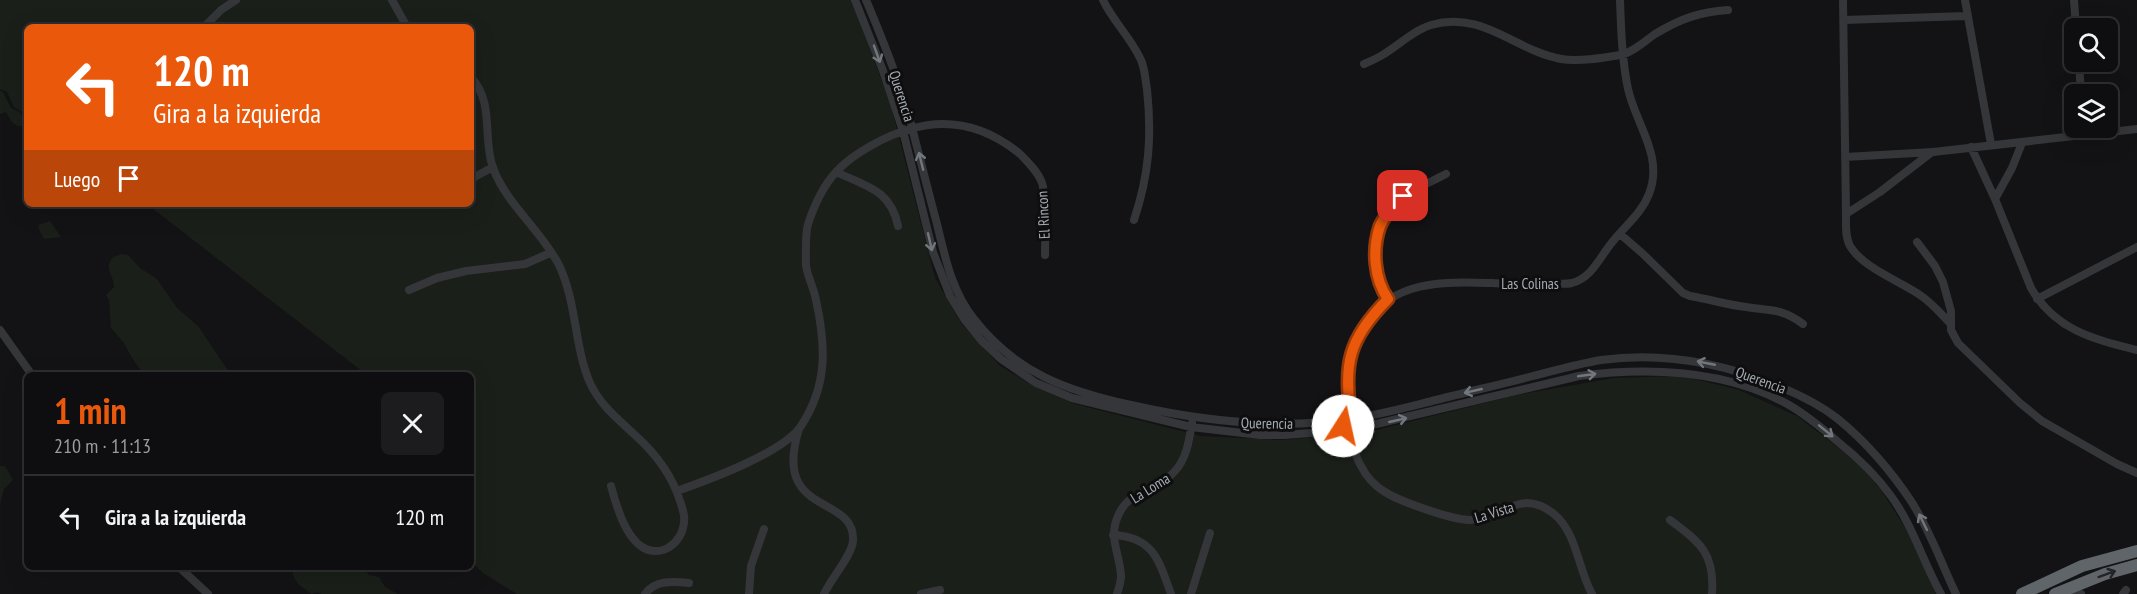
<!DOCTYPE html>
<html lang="es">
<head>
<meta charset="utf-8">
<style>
	body { margin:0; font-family:"PT Sans Narrow",sans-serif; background:#1c1c1e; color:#f1f3f6; height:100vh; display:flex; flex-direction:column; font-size:22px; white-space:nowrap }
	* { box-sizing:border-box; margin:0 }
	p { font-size:20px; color:#9b9c9f }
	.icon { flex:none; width:33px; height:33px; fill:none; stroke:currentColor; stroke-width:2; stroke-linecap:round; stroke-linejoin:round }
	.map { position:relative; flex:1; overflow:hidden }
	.side { position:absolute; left:24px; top:372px; width:450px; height:198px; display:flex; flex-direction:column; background:#0e0e10; border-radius:9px; box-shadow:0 6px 24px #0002,0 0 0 2px #2e2e30 }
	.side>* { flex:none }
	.top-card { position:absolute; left:24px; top:24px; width:450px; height:183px; border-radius:9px; box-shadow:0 6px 24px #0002,0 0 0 2px #2e2e30; background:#ea580c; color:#fff; overflow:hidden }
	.controls { position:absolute; left:2064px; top:18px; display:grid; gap:12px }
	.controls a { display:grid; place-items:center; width:54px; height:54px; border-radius:9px; background:#0e0e10; box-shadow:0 6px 24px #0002,0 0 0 2px #2e2e30; font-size:30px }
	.pin { position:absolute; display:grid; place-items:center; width:51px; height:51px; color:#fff; margin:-26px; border-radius:12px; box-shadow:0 3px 9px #0006 }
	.me { position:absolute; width:66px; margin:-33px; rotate:10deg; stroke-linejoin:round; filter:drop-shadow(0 0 4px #0008) }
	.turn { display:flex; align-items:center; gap:21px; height:126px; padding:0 30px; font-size:27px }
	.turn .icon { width:78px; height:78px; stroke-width:2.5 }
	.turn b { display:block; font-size:42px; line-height:51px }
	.then { display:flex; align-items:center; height:57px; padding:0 30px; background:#0003; gap:12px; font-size:22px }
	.round { display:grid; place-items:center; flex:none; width:63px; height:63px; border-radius:9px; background:#1c1c1e }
	.headline { display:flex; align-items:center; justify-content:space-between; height:102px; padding:0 30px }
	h1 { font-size:36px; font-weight:800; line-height:45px; color:#ea580c }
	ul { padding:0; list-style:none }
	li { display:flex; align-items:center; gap:18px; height:84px; padding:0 30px; border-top:2px solid #2e2e30 }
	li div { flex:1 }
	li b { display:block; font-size:22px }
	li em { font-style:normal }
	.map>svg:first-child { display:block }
	.green { fill:#1a1f19 }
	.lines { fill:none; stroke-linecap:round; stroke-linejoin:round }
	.minor { stroke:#343639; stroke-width:8 }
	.highway { stroke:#60656a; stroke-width:12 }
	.oneway { stroke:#72777d }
	.oneway2 { stroke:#222426 }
	.route-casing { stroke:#983908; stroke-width:15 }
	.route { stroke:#ea580c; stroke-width:10 }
	.labels { text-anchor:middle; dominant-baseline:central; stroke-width:6; stroke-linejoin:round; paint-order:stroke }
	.street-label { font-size:15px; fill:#a5acb4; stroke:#0e0e0f }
</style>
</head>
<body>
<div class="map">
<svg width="2137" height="594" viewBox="0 0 2137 594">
	<rect width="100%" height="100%" fill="#131315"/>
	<path class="green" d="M 0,0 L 852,0 L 891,106 L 935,278 L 961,323 L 1000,366 L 1035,387 L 1075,404 L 1201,436 L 1281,440 L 1360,434 L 1517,395 L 1614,378 L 1680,376 L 1715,384 L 1739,390 L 1797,416 L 1857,462 L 1881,490 L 1906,529 L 1936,594 L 517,594 L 483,573 L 471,561 L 471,375 L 367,375 L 147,204 L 471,204 L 471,27 L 27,27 L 27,117 L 24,113 L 14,107 L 7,92 L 0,89 Z
		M 0,91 L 3,92 L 11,108 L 20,112 L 25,122 L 24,126 L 17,126 L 11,121 L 6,112 L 0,114 Z
		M 50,221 L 61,237 L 44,239 L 40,232 L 38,225 Z
		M 122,254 L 128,255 L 140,268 L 157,279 L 177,308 L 198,326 L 231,375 L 144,375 L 132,358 L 124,343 L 111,328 L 109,300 L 106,295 L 114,287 C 114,275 103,269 113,257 Z
		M 0,466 L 5,466 L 13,480 L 4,489 L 0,504 Z
		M 292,567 L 362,567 L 369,575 L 379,577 L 385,587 L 398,594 L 321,594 L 317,592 L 312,594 C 300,585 293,583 292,567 Z"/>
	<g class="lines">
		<path class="minor" d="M 392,0 L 407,27
			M 855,0 L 882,68 L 903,131 L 933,252 L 950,296 L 964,319 L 981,340 L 1001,359 L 1036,383 L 1072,398 L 1191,427 L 1260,435 L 1284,435 L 1351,430 L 1579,376 C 1649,367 1726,370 1789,405 C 1806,415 1822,428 1837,441 C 1857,457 1876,475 1891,496 C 1913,526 1923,562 1941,594
			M 866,0 C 883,40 900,82 911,124 C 920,158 928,191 937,224 C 945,257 952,292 974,319 C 1016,373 1067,391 1131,405 C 1202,421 1277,430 1350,419 C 1379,415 1408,407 1436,400 C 1467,392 1498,385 1529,377 C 1553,371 1577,364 1601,360 C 1661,352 1718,362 1773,384 C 1796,393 1819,404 1838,419 C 1866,442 1891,471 1911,501 C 1930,530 1941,563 1956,594
			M 1103,0 C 1113,21 1130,37 1140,58 C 1145,67 1145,79 1147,89 C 1152,137 1149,175 1134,220
			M 1843,0 L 1846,214 C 1846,224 1845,237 1850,246 C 1863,268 1900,281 1920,295 C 1932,303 1941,314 1951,324
			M 1965,0 L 1991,144
			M 2074,0 L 2076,28
			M 1844,20 L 1966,16
			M 205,26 L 221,10 L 236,0
			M 2079,62 L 2081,94
			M 1364,64 C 1371,61 1378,58 1384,54 C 1399,45 1414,30 1431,25 C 1482,10 1514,50 1561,59 C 1578,62 1602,58 1620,55 C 1632,53 1645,41 1655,34 C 1680,19 1699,12 1728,10
			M 471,77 C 495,104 482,136 493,168 C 507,205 541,230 559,265 C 577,303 574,346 590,383 C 600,405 618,419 635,435 C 655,453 672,475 680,501 C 683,510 686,518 683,528 C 681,537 673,547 663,550 C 631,559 617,509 611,486
			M 2022,143 L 2012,168 L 1995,199 L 2031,288 C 2055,330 2093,339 2137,350
			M 1971,147 L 1995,199
			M 1845,157 L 1933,152 L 2137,129
			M 836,172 C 866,186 891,190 898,226
			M 471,179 L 493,167
			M 1846,214 L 1880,192 L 1932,152
			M 1620,234 L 1642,253 L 1683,293 L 1690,296 C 1709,299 1727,305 1746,307 C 1770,311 1782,308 1803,324
			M 1917,242 L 1935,266 L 1943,282 L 1951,311 L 1951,330 L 1958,343 L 2020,403 L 2042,421 L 2117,464 L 2137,473
			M 409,290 L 437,278 L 466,271 L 525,264 L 550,253
			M 1387,299 C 1368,268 1372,216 1405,195 C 1418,187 1433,181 1446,174
			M 2037,299 L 2137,247
			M 0,330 L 32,375
			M 799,429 C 771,518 856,493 853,541 C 852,555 831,579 824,594
			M 677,491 C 708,480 783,453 801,426 C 828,385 826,346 816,300 C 814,288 807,276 806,265 C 806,253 805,235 808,224 C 814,206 824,185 836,172 C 852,154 887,135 910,129 C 951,117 987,127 1020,154 C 1028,162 1038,172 1042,183 C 1047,197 1045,238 1045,255
			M 1670,520 C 1701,543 1715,554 1712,594
			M 1113,535 C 1154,537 1159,561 1171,594
			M 179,567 L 208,594
			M 2066,591 L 2081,594
			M 645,594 C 655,580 673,581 689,583
			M 749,594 L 751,566 L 764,529
			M 921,594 L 940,590
			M 1117,594 C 1119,588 1121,582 1121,576 C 1120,554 1108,538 1118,516 C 1128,490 1158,491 1175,471 C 1187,458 1189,440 1192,423
			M 1191,594 L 1210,533
			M 1592,594 C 1578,569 1577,533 1554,514 C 1518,486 1501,521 1469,520 C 1450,519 1401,502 1385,492 C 1375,486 1366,476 1361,466 C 1350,449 1346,395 1347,373 C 1348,355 1356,338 1366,323 C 1395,279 1446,282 1492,283 C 1507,284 1522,283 1537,283 C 1548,283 1562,285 1572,283 C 1591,278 1599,259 1610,245 C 1623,227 1641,215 1649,194 C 1664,156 1636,125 1628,89 C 1622,60 1621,29 1620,0
			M 2123,594 L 2126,590"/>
		<path class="highway" d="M 2022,594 L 2082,566 L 2137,551
			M 2055,594 L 2105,574 L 2137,565"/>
	</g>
	<defs><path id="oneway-shaft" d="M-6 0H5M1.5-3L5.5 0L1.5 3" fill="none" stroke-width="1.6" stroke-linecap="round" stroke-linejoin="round" transform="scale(1.5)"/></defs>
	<g class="oneway">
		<use href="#oneway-shaft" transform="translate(877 54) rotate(70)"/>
		<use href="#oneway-shaft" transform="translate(921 161) rotate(-104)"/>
		<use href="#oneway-shaft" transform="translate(930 242) rotate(77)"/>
		<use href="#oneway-shaft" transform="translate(1706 363) rotate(-169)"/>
		<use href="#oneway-shaft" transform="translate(1587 375) rotate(-8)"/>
		<use href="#oneway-shaft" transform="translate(1473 391) rotate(167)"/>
		<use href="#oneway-shaft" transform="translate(1398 420) rotate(-13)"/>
		<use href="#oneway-shaft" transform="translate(1826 431) rotate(39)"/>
		<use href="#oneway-shaft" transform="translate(1923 522) rotate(-116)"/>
	</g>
	<use class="oneway2" href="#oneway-shaft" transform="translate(2107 574) rotate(-20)"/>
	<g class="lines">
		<defs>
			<path id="route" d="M 1343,426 L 1351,419 C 1344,364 1347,340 1388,299 C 1374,279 1372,249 1380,226 C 1385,214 1395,205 1403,196"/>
		</defs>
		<use href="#route" class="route-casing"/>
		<use href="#route" class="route"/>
	</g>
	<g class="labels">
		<g class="street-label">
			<text transform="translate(902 96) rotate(72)">Querencia</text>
			<text transform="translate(1043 215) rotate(-93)">El Rincon</text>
			<text x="1530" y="283">Las Colinas</text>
			<text transform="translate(1761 380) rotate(20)">Querencia</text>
			<text transform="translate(1267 423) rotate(1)">Querencia</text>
			<text transform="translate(1150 488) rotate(-32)">La Loma</text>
			<text transform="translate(1494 512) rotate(-17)">La Vista</text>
		</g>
	</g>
</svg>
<div class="controls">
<a><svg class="icon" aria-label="search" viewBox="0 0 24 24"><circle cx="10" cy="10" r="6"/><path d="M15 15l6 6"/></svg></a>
<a><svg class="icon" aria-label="layers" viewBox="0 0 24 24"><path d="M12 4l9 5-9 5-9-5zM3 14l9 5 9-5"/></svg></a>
</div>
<div class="pin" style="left:1403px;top:196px;background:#d93025"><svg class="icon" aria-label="arrive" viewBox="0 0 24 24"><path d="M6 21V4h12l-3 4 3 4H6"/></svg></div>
<svg class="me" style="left:1343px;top:426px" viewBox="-20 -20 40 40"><circle r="19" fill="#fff"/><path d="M0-13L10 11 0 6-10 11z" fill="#ea580c"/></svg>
<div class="top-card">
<div class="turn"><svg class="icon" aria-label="left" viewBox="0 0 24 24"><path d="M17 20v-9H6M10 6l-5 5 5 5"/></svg><div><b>120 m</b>Gira a la izquierda</div></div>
<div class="then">Luego<svg class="icon" aria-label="arrive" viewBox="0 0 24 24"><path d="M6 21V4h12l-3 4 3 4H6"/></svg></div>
</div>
<section class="side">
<div class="headline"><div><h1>1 min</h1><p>210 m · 11:13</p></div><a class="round"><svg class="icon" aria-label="close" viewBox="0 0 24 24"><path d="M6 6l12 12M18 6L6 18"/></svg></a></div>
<ul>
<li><svg class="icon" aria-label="left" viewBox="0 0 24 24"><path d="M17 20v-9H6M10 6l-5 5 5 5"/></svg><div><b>Gira a la izquierda</b></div><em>120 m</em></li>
</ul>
</section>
</div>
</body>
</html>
